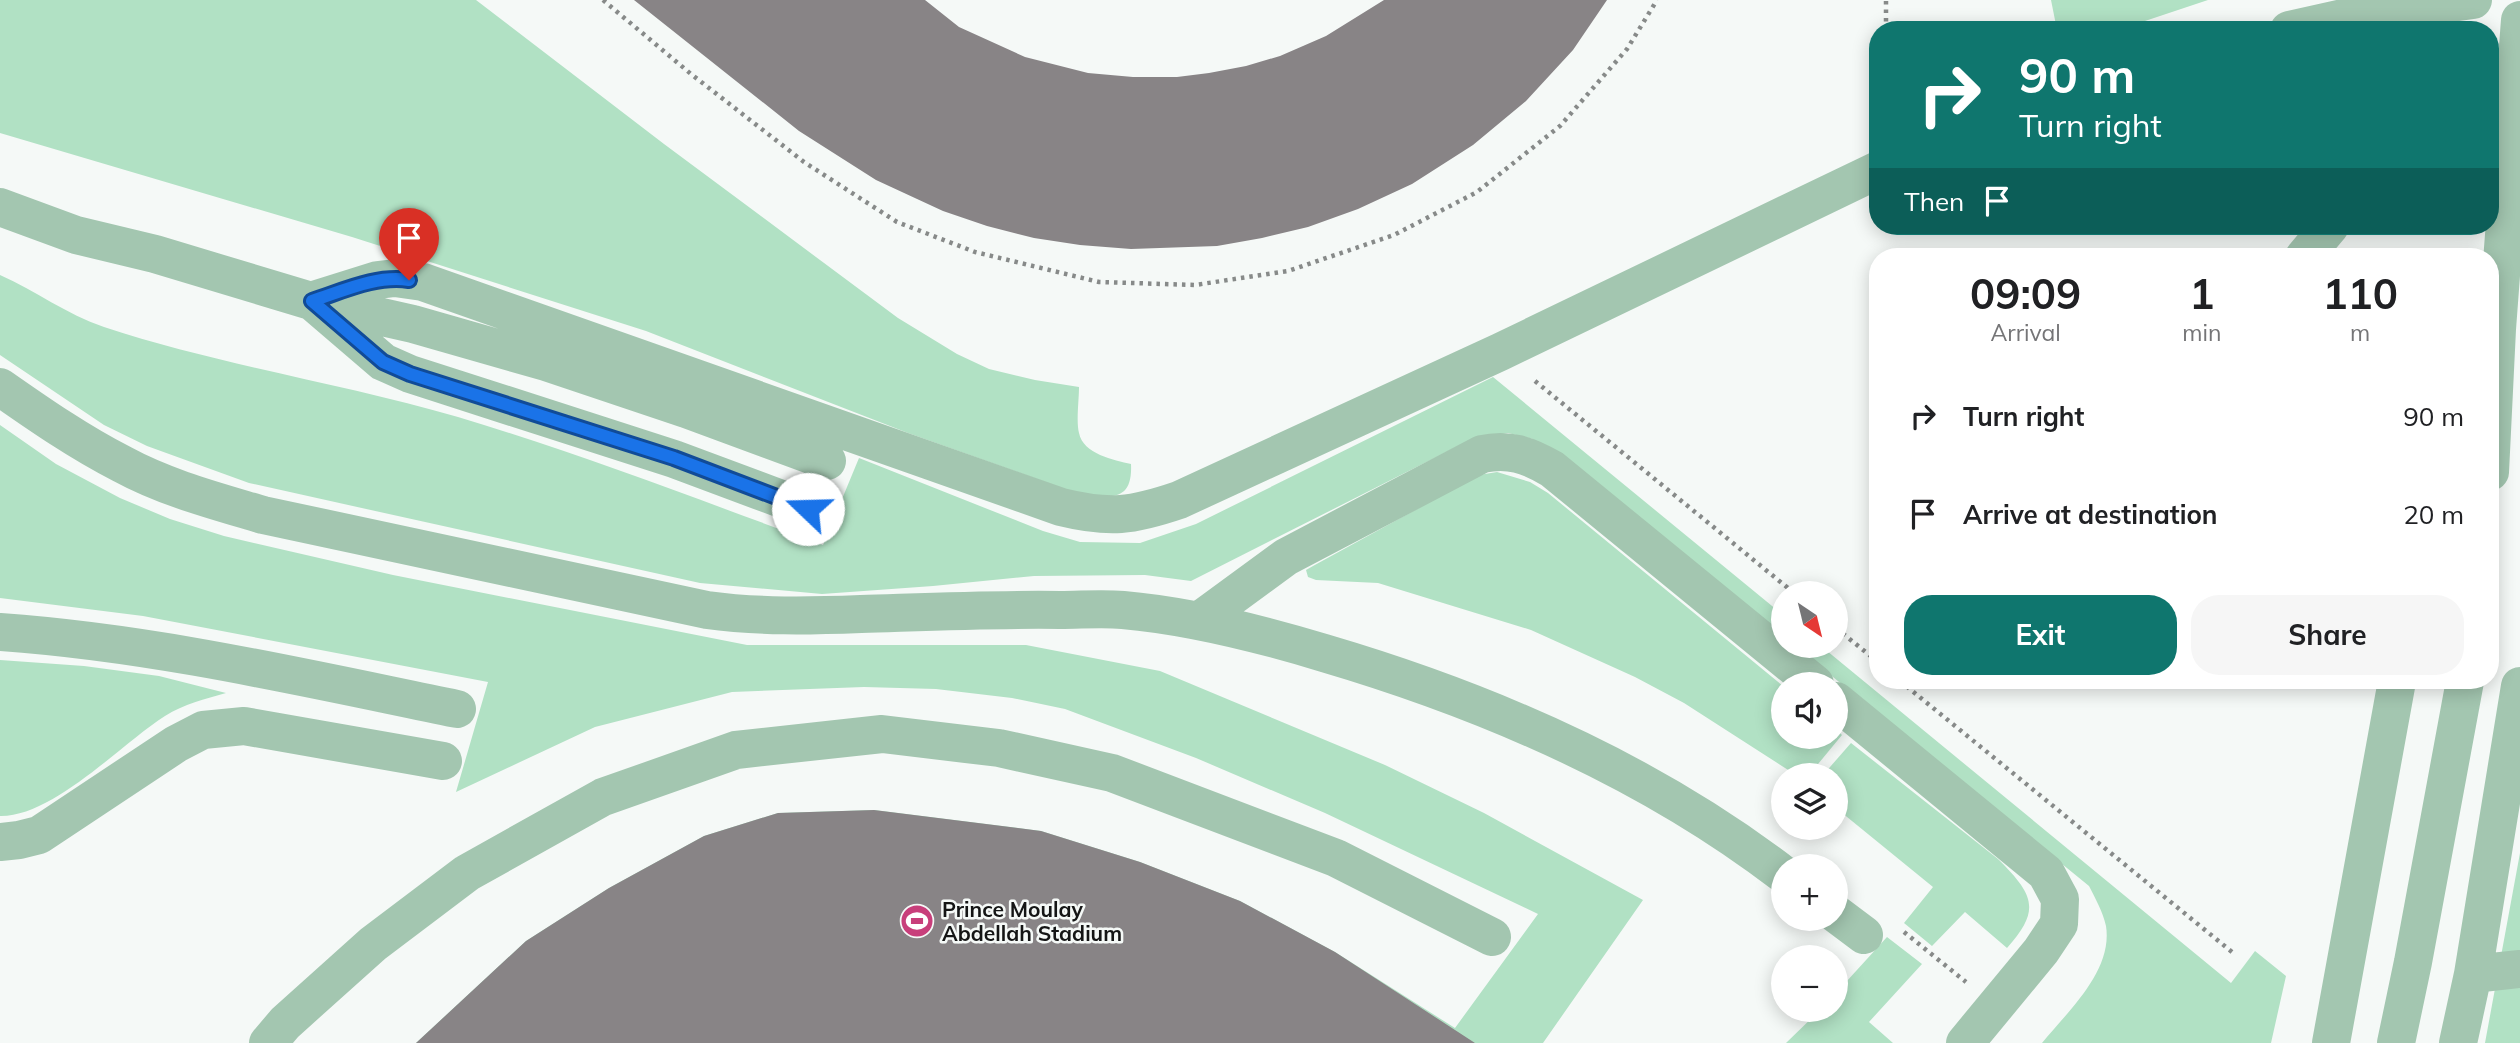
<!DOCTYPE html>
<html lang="en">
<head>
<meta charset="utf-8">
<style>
	body { margin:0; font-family:Mulish,sans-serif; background:#f6f6f6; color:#202124; height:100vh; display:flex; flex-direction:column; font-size:26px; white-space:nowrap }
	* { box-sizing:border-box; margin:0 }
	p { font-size:23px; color:#757577 }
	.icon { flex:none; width:38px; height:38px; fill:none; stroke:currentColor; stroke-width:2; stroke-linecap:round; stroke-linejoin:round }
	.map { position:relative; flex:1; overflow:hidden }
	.details { position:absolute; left:1869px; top:248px; width:630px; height:441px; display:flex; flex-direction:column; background:#fff; border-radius:28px; box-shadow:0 4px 18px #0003 }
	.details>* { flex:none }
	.hud { position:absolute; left:1869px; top:21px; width:630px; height:214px; border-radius:28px; box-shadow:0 4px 18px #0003; background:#0f766e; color:#fff; overflow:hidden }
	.needle { width:46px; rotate:145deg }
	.fabs { position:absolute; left:1771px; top:581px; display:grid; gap:14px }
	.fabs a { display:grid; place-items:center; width:77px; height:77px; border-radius:50%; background:#fff; box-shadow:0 4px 18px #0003; font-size:35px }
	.pin { position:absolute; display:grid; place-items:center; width:60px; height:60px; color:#fff; margin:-72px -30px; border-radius:50% 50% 50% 0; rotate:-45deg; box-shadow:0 0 7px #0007 }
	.pin .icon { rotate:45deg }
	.me { position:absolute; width:77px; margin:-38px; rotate:291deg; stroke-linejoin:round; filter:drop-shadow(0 0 5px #0008) }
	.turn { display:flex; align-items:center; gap:24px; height:147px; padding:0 35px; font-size:32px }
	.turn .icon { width:91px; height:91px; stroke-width:2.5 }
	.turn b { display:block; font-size:49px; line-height:60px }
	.then { display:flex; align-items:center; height:66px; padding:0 35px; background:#0003; gap:14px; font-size:26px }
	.eta { display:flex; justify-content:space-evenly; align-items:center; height:119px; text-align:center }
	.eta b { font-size:42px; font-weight:700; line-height:49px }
	.cta { display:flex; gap:14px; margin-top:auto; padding:14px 35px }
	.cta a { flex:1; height:80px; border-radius:28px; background:#0f766e; color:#fff; font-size:28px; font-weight:700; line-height:80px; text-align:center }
	.cta a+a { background:#f6f6f6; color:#202124 }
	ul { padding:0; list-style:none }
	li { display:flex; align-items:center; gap:21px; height:98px; padding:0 35px }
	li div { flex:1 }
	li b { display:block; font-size:26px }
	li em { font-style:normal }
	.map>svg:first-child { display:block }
	.green { fill:#b1e1c4 }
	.building { fill:#888486 }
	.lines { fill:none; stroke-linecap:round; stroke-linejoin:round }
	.path { stroke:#878a89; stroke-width:4.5; stroke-dasharray:3.5 5; stroke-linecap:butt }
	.minor { stroke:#a3c6b0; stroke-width:38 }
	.route-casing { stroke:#114b97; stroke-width:18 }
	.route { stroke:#1a73e8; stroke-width:12 }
	.labels { text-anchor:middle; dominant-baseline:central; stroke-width:5; stroke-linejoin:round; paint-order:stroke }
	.poi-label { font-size:21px; font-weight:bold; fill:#141515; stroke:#f5f9f7; text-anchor:start }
</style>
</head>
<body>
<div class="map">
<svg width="2520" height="1043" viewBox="0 0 2520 1043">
	<rect width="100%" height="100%" fill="#f5f9f7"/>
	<path class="green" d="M 0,0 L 476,0 L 664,144 L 898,318 L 957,354 L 989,369 L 1035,380 L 1079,387 C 1079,400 1076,422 1079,433 C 1083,454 1114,460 1131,464 C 1133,505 1106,497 1076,493 L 908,433 L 646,331 L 352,237 L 0,133 Z
		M 2051,0 L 2208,0 L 2118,30 L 2057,30 Z
		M 0,275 C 36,291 66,314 104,327 C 219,365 341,383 458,417 C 581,454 702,501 823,545 L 859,458 L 1043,531 L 1080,542 L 1140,543 L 1196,524 L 1493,377 L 1783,615 L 1783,636 L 1533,439 L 1508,433 L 1472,439 L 1191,581 L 1145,575 L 1034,576 L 933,586 L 822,594 L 700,583 L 249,483 L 147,446 L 104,425 L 0,355 Z
		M 0,425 L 56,464 L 120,498 L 170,519 L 224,536 L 393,575 L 747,645 L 1026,645 L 1160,671 L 1385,765 L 1484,813 L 1643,900 L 1543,1043 L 416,1043 L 526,941 L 609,888 L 704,836 L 778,813 L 874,810 L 1041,831 L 1140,862 L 1240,901 L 1335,952 L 1455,1028 L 1538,914 L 1325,813 L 1196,758 L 1065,709 L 1012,698 L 936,689 L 864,687 L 732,692 L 595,727 L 456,792 L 488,682 L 143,616 L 0,598 Z
		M 1497,472 L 1530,482 L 1548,493 L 1783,686 L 1783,737 L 1836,737 L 1836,729 L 1842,735 L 1809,775 L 1796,775 L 1684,703 L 1635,677 L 1531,630 L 1378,583 L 1316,580 L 1308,577 L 1306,570 L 1313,566 L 1479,475 Z
		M 1795,646 L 1821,646 L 2231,983 L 2255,951 L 2286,976 L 2271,1043 L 2042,1043 C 2068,1011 2113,971 2106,926 C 2103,912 2095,898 2089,886 Z
		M 0,660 L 84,666 L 159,676 L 226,693 C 205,699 184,704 165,716 C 121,744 53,817 0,816 Z
		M 1851,743 L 1998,859 C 2033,894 2042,909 2007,948 L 1965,912 L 1932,946 L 1904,923 L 1933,887 L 1836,808 L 1836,775 L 1823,775 Z
		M 2520,853 L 2520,1043 L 2485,1043 Z
		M 1887,937 L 1922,964 L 1869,1022 L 1893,1043 L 1786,1043 L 1820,1010 L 1836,1010 L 1836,993 Z"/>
	<path class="building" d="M 634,0 L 925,0 L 959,27 L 1025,57 L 1088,73 L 1133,77 L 1177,77 L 1209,73 L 1246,66 L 1280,56 L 1326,36 L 1384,0 L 1607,0 L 1573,50 L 1526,101 L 1473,145 L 1412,184 L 1358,209 L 1308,227 L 1262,238 L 1217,246 L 1131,249 L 1080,245 L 1034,238 L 987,226 L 943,211 L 876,180 L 799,131 Z
		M 874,810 L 1041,831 L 1140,862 L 1240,901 L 1335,952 L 1475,1043 L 416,1043 L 526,941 L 609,888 L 704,836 L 778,813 Z"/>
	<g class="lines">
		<path class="path" d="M 603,0 L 691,74 L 804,162 L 897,222 L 975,252 L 1099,282 L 1195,285 L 1288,271 L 1394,235 L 1477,192 L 1560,126 L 1627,49 L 1657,0
			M 1886,30 L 1886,0
			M 1535,381 L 1794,593
			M 1836,628 L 1878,662
			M 1900,681 L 2232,952
			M 1904,932 L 1966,982"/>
		<path class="minor" d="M 2289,30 L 2343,18 L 2473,0
			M 0,207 L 76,235 L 155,254 L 311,301 L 413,324 L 546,362 L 686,409 L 827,461
			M 2304,257 L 2330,226
			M 311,301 L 378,280 L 395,278 L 423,282 L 1061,507 C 1110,519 1132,516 1179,500 L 1500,352 L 1878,170
			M 313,302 L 383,362 L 410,374 L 674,459 L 808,509
			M 0,387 C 40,415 79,442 122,464 C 166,488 216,501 263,515 L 707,610 C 759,617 809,616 861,614 C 927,612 994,609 1060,610 C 1081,610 1102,608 1123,610 C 1191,616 1258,633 1324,653 C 1487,701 1647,770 1783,874
			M 2490,472 L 2497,329 L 2520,20
			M 1200,620 L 1286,557 L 1482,454 C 1509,448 1528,455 1552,469 L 1815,684
			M 0,632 C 155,643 305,678 457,709
			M 1836,701 L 2046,873 L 2060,899 L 2059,924 L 2041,951 L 1965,1043
			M 0,842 L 19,840 L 39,835 L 176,744 L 203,730 L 244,726 L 443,761
			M 1836,914 L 1864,935
			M 2473,974 L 2520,969
			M 268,1043 L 285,1023 L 373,944 L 467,873 L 603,797 L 736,750 L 882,734 L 999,748 L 1112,773 L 1336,858 L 1492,937
			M 2331,1043 L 2397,681
			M 2396,1043 L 2413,962 L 2465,681
			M 2458,1043 L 2473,974 L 2520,686"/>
	</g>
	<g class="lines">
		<defs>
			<path id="route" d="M 409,280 C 376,275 343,291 312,301 L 383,362 L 410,374 L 674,458 L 808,509"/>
		</defs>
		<use href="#route" class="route-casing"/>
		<use href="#route" class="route"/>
	</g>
	<defs>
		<symbol id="stadium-disc" viewBox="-11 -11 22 22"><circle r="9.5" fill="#c83f7b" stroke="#f5f9f7"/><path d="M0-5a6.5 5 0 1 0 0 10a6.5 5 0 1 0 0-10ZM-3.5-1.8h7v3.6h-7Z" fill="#fff"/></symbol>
	</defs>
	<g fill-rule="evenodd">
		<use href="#stadium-disc" x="898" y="902" width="38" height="38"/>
	</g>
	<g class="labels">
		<g class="poi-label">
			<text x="942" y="909">Prince Moulay<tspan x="942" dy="24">Abdellah Stadium</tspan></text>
		</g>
	</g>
</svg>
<div class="fabs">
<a><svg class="needle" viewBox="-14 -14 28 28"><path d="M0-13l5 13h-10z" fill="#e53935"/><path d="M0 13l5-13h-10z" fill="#757577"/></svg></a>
<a><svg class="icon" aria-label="sound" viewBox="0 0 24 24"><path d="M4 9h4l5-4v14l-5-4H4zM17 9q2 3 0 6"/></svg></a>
<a><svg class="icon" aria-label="layers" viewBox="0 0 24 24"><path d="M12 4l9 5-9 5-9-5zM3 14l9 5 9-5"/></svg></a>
<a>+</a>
<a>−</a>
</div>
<div class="pin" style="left:409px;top:280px;background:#d93025"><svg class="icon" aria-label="arrive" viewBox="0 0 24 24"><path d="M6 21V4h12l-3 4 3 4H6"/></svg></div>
<svg class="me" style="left:808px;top:509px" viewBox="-20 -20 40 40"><circle r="19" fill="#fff"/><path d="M0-13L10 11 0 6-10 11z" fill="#1a73e8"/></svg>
<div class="hud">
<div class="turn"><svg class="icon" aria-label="right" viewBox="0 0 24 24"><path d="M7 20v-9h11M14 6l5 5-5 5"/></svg><div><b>90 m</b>Turn right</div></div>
<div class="then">Then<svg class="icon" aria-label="arrive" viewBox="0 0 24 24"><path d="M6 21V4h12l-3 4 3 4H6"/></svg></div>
</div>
<section class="details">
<div class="eta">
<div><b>09:09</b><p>Arrival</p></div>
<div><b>1</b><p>min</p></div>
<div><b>110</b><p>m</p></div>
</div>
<ul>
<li><svg class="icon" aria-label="right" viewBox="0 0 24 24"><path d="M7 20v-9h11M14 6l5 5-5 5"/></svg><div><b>Turn right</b></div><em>90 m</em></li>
<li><svg class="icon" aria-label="arrive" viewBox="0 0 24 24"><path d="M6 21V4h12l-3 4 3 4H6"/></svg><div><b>Arrive at destination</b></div><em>20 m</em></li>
</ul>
<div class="cta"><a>Exit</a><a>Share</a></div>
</section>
</div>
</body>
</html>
